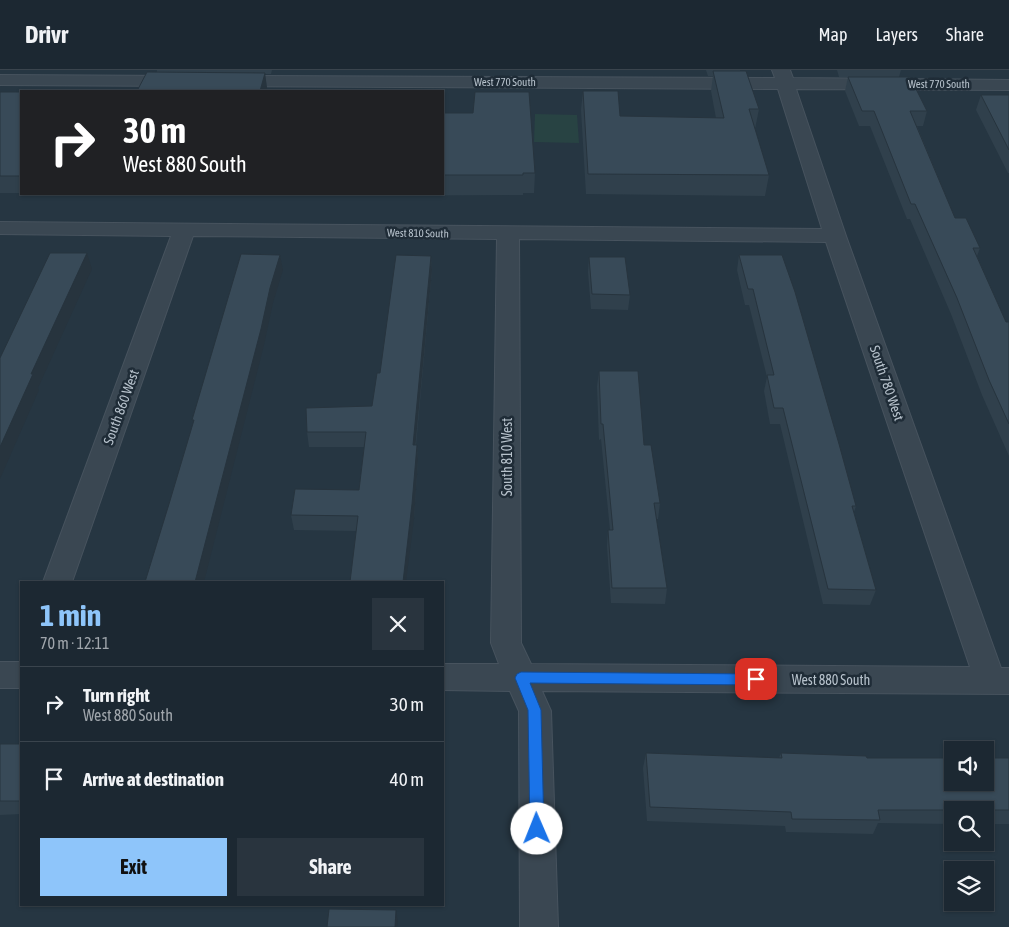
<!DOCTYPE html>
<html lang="en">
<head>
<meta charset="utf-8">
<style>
	body { margin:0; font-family:"Asap Condensed",sans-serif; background:#29343e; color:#f1f3f6; height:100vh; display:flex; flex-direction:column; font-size:19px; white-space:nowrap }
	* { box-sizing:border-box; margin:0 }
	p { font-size:16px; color:#a0a6ac }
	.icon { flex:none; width:28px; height:28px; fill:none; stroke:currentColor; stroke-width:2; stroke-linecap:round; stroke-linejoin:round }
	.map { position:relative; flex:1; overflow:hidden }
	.drawer { position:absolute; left:20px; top:511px; width:424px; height:325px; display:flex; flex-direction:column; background:#1c2832; border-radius:0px; box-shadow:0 1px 4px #0004,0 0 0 1px #3a444d }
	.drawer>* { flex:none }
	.guide { position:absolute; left:20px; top:20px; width:424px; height:105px; border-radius:0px; box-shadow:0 1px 4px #0004,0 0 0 1px #3a444d; background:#202124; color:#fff; overflow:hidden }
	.tools { position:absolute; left:944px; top:671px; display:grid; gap:10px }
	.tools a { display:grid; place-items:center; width:50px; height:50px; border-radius:0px; background:#1c2832; box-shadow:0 1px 4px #0004,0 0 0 1px #3a444d; font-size:25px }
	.pin { position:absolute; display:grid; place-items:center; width:42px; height:42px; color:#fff; margin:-21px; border-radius:10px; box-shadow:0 2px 8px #0006 }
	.me { position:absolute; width:55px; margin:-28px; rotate:359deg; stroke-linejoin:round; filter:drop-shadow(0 0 4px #0008) }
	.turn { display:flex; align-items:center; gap:18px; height:105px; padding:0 20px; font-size:22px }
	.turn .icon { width:65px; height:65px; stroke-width:2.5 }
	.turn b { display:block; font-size:35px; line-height:42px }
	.round { display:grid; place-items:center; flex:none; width:52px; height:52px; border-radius:0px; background:#29343e }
	.summary { display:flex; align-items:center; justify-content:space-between; height:85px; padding:0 20px }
	h1 { font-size:30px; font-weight:700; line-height:38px; color:#8ec5fa }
	.button { display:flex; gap:10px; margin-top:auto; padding:10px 20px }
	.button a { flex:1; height:58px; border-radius:0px; background:#8ec5fa; color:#111; font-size:20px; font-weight:700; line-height:58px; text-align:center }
	.button a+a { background:#29343e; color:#f1f3f6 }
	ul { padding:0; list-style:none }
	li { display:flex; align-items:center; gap:15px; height:75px; padding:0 20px; border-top:1px solid #3a444d }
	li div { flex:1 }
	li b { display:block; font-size:19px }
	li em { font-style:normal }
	header { display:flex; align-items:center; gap:30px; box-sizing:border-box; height:70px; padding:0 25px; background:#1c2832; border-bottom:1px solid #3a444d }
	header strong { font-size:24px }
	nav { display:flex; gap:28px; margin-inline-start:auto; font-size:18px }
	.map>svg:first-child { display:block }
	.green { fill:#284343 }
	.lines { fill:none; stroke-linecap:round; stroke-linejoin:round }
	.minor-casing { stroke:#47535e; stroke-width:2 }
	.minor { fill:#3a4752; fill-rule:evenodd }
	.wall { fill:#30404c }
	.shaded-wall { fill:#27343e }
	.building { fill:#384a58; stroke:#27343e }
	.route { fill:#1a73e8; stroke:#114b97 }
	.labels { text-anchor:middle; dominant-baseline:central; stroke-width:5; stroke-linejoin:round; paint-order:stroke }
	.far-street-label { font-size:11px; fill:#b7c2cc; stroke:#1f2c37 }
	.street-label { font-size:14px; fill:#b7c2cc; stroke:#1f2c37 }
</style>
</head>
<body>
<header>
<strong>Drivr</strong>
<nav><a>Map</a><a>Layers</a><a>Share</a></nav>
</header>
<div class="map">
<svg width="1009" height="857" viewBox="0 0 1009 857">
	<rect width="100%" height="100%" fill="#263642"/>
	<path class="green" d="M 535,44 L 577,45 L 579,73 L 534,72 Z"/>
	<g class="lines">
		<defs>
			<path id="minor" d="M 772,0 L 790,0 L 793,8 L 1009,10 L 1009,20 L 796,19 L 846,166 L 1001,598 L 1009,598 L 1009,624 L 542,621 L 551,641 L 558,857 L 520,857 L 519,641 L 510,621 L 442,620 L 442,594 L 499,594 L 491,573 L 497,169 L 193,166 L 72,512 L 43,512 L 171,166 L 0,164 L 0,152 L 822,159 L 778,19 L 228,16 L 222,15 L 219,11 L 222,7 L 228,6 L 775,8 ZM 519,169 L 826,172 L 970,597 L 531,594 L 521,573 Z
				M 0,5 L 180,6 L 186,7 L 189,11 L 186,15 L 180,16 L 0,15 Z
				M 0,592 L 21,592 L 21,618 L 0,618 Z"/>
		</defs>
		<use href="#minor" class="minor-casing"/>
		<use href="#minor" class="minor"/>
	</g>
	<path class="wall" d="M 157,0 L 272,0 L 271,4 L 265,4 L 267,18 L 267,21 L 137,21 L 157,2 Z
		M 706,0 L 740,0 L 740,1 L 759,39 L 755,59 L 769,105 L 765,126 L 586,124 L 581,40 L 583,21 L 620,46 L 716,48 L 711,21 L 713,6 L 708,6 Z
		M 837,0 L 901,0 L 899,7 L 927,41 L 923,56 L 917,56 L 955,148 L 980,178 L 977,186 L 1006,252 L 1009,252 L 1009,386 L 982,325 L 951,244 L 910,149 L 907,149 L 870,56 L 859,56 L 845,21 L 848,7 L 839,7 Z
		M 0,22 L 21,22 L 21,123 L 0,123 Z
		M 981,25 L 1009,25 L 1009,103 L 1008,103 L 976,40 Z
		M 442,43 L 535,103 L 534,123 L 523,123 L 523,125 L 308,126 L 308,124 L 442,124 Z
		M 739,185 L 856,436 L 854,442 L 876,520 L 870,535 L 823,534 L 780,354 L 770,354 L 764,321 L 767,307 L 749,235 L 745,235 L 737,200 Z
		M 431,186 L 432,200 L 416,375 L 417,375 L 418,390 L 414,449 L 356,461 L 294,460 L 291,445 L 359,420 L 364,377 L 309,377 L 307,362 L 372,336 L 380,303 Z
		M 589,187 L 630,225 L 628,240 L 591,239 L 588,202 Z
		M 599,301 L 644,375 L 660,433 L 658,449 L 656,449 L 667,518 L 665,534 L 611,533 L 607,476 L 608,460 L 610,460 L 601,369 L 599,370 L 597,316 Z
		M 0,674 L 21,674 L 21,744 L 0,745 Z
		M 646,683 L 779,688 L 781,683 L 867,688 L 1009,688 L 1009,754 L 985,754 L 985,740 L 952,740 L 952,754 L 878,753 L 873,764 L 786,762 L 785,756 L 647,751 L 643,698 Z"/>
	<path class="shaded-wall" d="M 265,3 L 267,18 L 267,21 L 260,21 Z
		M 87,183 L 92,199 L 38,318 L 39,320 L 0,409 L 0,377 L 31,304 Z
		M 280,185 L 283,200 L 273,233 L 264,275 L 204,512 L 195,512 L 270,218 Z
		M 431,186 L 432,200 L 414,390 L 413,375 Z
		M 417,375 L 418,390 L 414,449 L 406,512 L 403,512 Z
		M 443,681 L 444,695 L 442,722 L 442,689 Z
		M 396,840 L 398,851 L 397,857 L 395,857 Z"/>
	<path class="building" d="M 713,1 L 746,1 L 759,39 L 749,39 L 769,105 L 588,104 L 583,21 L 618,21 L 620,46 L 724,48 Z
		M 147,2 L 265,3 L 260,21 L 137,21 Z
		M 848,7 L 910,7 L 927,41 L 910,41 L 955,148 L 966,148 L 980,178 L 973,178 L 1006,252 L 1009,252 L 1009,354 L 989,310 L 957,228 L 915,134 L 911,134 L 874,41 L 862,41 Z
		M 334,20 L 377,20 L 377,21 L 334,21 Z
		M 0,22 L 21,22 L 21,106 L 0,106 Z
		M 475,22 L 529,22 L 535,103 L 523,103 L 523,105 L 442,105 L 442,43 L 473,43 Z
		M 981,25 L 1009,25 L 1009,80 Z
		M 50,183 L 87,183 L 31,304 L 33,304 L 0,377 L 0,288 Z
		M 241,184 L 280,185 L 270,218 L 261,259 L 195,512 L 145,512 L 169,434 L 194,350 L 192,350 Z
		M 396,185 L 431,186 L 413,375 L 417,375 L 412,434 L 403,512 L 350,512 L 358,446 L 291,445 L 295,419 L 359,420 L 366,362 L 307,362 L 306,338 L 372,336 L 377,303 L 380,303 Z
		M 739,185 L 782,185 L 795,222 L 839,374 L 856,436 L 852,436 L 876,520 L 828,519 L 783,338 L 774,338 L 767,305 L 774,305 L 753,219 L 748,219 Z
		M 589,187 L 625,187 L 630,225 L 592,224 Z
		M 599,301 L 638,301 L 644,375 L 651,375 L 660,433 L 654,433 L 667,518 L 612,518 L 608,460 L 613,460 L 603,354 L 601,354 Z
		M 0,674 L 21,674 L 21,731 L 0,731 Z
		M 646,683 L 782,688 L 781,683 L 866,686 L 867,688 L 952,688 L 952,712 L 985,712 L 985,688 L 1009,688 L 1009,740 L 878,740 L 880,750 L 792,749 L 791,742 L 650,737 Z
		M 329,839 L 396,840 L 395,857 L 327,857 Z"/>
	<path class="route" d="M 521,602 L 756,604 L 760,605 L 762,609 L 760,613 L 756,615 L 530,613 L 541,640 L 544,759 L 542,763 L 537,765 L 532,763 L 530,759 L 528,640 L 515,608 L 517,604 Z"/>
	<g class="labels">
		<g class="far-street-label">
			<text x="505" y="12">West 770 South</text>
			<text x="939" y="14">West 770 South</text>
			<text transform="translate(418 163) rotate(1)">West 810 South</text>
		</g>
		<g class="street-label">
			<text transform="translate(887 313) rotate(71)">South 780 West</text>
			<text transform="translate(121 337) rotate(-70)">South 860 West</text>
			<text transform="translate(507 387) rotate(-90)">South 810 West</text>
			<text x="831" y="610">West 880 South</text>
		</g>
	</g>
</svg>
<div class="tools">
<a><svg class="icon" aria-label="sound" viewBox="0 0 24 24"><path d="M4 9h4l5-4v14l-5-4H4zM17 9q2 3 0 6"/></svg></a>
<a><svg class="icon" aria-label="search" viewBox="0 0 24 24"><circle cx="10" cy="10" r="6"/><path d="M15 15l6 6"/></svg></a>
<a><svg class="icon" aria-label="layers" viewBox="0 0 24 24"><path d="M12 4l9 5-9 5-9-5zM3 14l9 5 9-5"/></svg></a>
</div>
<div class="pin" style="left:756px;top:609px;background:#d93025"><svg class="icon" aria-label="arrive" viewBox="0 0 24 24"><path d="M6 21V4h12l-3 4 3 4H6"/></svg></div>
<svg class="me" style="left:537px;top:759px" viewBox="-20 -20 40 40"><circle r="19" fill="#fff"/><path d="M0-13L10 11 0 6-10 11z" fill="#1a73e8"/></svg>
<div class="guide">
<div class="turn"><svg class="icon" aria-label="right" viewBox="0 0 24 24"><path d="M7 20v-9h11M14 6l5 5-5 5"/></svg><div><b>30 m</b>West 880 South</div></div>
</div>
<section class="drawer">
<div class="summary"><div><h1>1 min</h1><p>70 m · 12:11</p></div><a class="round"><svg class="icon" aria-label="close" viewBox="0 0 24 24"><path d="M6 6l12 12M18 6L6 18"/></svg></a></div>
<ul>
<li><svg class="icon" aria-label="right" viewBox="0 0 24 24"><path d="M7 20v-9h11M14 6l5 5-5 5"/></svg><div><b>Turn right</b><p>West 880 South</p></div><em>30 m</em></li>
<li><svg class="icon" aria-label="arrive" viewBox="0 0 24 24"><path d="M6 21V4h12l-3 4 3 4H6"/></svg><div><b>Arrive at destination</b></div><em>40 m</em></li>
</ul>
<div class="button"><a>Exit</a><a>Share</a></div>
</section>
</div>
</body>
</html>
